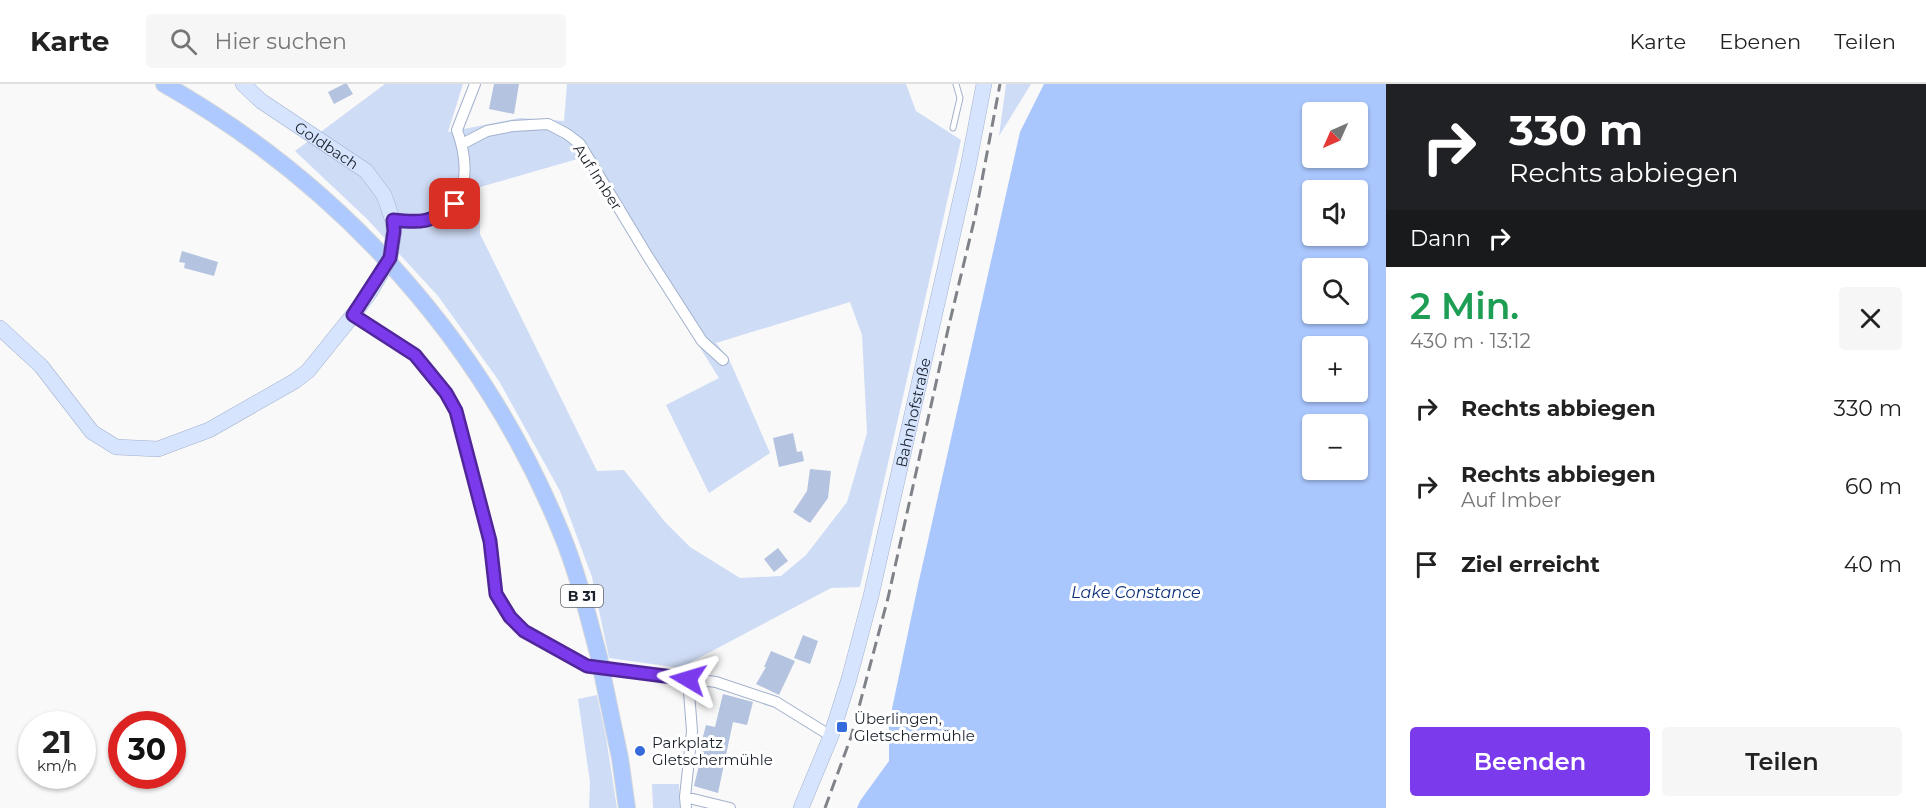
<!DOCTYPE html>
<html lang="de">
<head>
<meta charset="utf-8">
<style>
	body { margin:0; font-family:Montserrat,sans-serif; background:#f6f6f6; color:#222; height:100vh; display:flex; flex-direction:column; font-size:22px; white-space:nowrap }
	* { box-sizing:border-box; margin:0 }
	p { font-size:20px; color:#767676 }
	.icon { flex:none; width:33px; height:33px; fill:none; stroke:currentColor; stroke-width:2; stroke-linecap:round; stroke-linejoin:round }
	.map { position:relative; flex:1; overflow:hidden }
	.drawer { display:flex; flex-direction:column; background:#fff; width:540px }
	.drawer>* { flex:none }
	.banner { background:#202124; color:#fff; overflow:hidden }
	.needle { width:39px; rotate:225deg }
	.controls { position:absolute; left:1302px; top:18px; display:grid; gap:12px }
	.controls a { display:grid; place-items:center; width:66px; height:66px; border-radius:6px; background:#fff; box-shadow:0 2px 4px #0004; font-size:30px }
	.speed { position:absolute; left:18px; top:627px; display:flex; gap:12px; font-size:30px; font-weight:700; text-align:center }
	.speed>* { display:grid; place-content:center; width:78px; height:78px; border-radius:50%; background:#fff; box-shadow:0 2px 4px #0004; line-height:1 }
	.speed small { font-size:15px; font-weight:400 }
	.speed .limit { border:9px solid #d22; background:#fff; color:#111 }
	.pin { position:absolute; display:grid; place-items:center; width:51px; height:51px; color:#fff; margin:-26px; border-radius:12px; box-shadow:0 3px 9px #0006 }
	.me { position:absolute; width:66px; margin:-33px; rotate:277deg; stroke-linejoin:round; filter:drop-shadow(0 0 4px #0008) }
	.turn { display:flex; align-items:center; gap:21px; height:126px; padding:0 24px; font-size:27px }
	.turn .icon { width:78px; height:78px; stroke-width:2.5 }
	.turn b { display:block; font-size:42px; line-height:51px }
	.then { display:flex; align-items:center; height:57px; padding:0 24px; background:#0003; gap:12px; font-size:22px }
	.round { display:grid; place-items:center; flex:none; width:63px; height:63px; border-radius:6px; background:#f6f6f6 }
	.summary { display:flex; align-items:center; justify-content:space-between; height:102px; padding:0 24px }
	h1 { font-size:36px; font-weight:600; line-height:45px; color:#1e9e55 }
	.primary-button { display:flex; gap:12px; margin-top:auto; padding:12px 24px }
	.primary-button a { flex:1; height:69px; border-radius:6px; background:#7c3aed; color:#fff; font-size:24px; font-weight:600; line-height:69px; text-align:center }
	.primary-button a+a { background:#f6f6f6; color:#222 }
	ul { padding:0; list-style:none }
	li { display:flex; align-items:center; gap:18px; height:78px; padding:0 24px }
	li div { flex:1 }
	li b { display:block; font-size:22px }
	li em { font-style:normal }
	header { display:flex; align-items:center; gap:36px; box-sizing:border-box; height:84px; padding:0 30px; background:#fff; border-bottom:2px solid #e0e0e0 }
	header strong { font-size:28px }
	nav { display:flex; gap:33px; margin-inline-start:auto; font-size:21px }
	.search { width:420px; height:54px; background:#f6f6f6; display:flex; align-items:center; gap:15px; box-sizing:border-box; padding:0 21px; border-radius:6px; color:#767676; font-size:22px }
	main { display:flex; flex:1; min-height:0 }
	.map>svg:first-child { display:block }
	.green { fill:#cfdcf5; fill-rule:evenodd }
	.water { fill:#a9c6fd; fill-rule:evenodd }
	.building { fill:#b4c3df }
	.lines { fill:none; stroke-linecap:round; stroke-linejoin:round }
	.lane-casing { stroke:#a2b1cc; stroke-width:7 }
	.street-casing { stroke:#a2b1cc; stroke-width:12 }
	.secondary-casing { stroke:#a2b1cc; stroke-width:16 }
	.primary-casing { stroke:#d6d7d9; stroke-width:18 }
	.lane { stroke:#fff; stroke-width:5 }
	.street { stroke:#fff; stroke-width:10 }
	.secondary { stroke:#d6e4fe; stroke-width:15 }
	.primary { stroke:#adc9fe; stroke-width:16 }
	.rail { stroke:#7f8288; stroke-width:3; stroke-dasharray:12 6; stroke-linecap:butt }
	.secondary-bridge-casing { stroke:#a2b1cc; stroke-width:16; stroke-linecap:butt }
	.primary-bridge-casing { stroke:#d6d7d9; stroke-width:18; stroke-linecap:butt }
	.secondary-bridge { stroke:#d6e4fe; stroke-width:15 }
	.primary-bridge { stroke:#adc9fe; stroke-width:16 }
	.route-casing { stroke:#51269a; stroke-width:15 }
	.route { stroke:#7c3aed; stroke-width:10 }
	.poi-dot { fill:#356bda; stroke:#fff; stroke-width:2 }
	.labels { text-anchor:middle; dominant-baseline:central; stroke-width:6; stroke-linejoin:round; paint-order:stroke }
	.shield { fill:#fff; stroke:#61656c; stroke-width:1.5 }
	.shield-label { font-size:14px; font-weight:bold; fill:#1d232d }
	.street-label { font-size:15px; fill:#1d232d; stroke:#fff }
	.poi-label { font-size:15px; fill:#1d232d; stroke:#fff; text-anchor:start }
	.water-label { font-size:16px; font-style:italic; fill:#092c77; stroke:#fff }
</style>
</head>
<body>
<header>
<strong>Karte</strong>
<div class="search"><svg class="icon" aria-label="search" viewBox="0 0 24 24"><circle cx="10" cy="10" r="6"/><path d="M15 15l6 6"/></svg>Hier suchen</div>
<nav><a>Karte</a><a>Ebenen</a><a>Teilen</a></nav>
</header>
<main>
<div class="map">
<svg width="1386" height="724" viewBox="0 0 1386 724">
	<rect width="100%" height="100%" fill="#f9f9f9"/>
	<path class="green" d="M 385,0 L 463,0 L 448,48 L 520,34 L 564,37 L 567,0 L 906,0 L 916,27 L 961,56 L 860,503 L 831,504 L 680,584 L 609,574 L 592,493 L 560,407 L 499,297 L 438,212 L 367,135 L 295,67 ZM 581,74 L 719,294 L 666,321 L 709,409 L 770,369 L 729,275 L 716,259 L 850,218 L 862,251 L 867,349 L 847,418 L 806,471 L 781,492 L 740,494 L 690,463 L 665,438 L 624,386 L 597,387 L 480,150 L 480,103 Z
		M 1006,0 L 1031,0 L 999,52 Z
		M 597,611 L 606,653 L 617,724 L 589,724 L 590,698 L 578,615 Z
		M 652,700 L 679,700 L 680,724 L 653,724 Z"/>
	<path class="water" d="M 1044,0 L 1386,0 L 1386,724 L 857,724 L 860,717 L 889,677 L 889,639 L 918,501 L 1020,48 ZM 1312,28 L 1358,28 L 1358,74 L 1312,74 ZM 1312,106 L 1358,106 L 1358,152 L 1312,152 ZM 1312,184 L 1358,184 L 1358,230 L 1312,230 ZM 1312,262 L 1358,262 L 1358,308 L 1312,308 ZM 1312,340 L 1358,340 L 1358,386 L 1312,386 Z"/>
	<path class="building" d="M 344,0 L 347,0 L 353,10 L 334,20 L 328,8 Z
		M 494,0 L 519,0 L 514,30 L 489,25 Z
		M 182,167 L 218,178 L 214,192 L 184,184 L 185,179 L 179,178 Z
		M 793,349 L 797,368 L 802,367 L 804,377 L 779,383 L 773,354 Z
		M 810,385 L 831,387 L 828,414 L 810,439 L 793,428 L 807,407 Z
		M 778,464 L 788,477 L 774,488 L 764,475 Z
		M 803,551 L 818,557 L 810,580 L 794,574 Z
		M 771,567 L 795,577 L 779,611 L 756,600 L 766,583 L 764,583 Z
		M 723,610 L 753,618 L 747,641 L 733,638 L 718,709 L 694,702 L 702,669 L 699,668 L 706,641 L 715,643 Z"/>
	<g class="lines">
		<defs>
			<path id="lane" d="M 953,44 L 960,14 L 956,0"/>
			<path id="street" d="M 462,60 L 487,47 L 513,42 L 548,40 L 567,50 L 580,60 L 647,171 L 702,257 L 723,276
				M 393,137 C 401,137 412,140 421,138 C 469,129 471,85 457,46 L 475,0
				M 353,231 L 415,271 L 446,309 L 456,327 L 490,457 L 496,510 L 510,533 L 524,547 L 587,582 L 716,598 L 776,618 L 831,652
				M 685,713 L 730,724
				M 686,724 L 685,713 L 692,647 L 688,595"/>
			<g id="secondary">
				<path id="s1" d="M 243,0 L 261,17 L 366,87 L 384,111 L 393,137 L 394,147"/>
				<path d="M 0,244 L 41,282 L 92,348 L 116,363 L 158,365 L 209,346 L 295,297 L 308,287 L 353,231 L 370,208"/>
				<path id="s2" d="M 801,724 L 831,652 L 849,595 L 871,512 L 968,83 L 984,0"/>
			</g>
			<path id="primary" d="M 164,0 C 343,102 484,259 562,451 C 578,490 588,532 599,573
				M 604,598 L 620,674 L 627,724"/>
		</defs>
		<use href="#lane" class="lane-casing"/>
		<use href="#street" class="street-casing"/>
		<use href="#secondary" class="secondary-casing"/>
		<use href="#primary" class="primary-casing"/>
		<use href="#lane" class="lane"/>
		<use href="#street" class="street"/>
		<use href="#secondary" class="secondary"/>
		<use href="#primary" class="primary"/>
		<path class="rail" d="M 825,724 L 851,653 L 888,514 L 949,241 L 975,133 L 1000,0"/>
		<defs>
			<path id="secondary-bridge" d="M 370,208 L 390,174 L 394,147"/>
			<path id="primary-bridge" d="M 599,573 L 604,598"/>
		</defs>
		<use href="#secondary-bridge" class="secondary-bridge-casing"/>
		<use href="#primary-bridge" class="primary-bridge-casing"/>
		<use href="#secondary-bridge" class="secondary-bridge"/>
		<use href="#primary-bridge" class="primary-bridge"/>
	</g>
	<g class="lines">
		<defs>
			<path id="route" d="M 455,120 C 433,139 420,139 393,136 L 394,147 L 390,174 L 353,231 L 415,271 L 446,309 L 456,327 L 490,457 L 496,510 L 510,533 L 524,547 L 587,582 L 688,595"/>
		</defs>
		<use href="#route" class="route-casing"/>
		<use href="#route" class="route"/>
	</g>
	<g class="poi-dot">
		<rect x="836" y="637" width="12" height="12" rx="3"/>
		<circle cx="640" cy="667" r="6"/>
	</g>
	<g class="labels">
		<rect class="shield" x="561" y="501" width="42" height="22" rx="4.5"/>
		<g class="shield-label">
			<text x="582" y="512">B 31</text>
		</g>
		<g class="street-label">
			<text stroke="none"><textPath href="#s1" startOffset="104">Goldbach</textPath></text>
			<text transform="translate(598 93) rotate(57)">Auf Imber</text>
			<text stroke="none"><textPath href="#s2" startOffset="412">Bahnhofstraße</textPath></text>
		</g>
		<g class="poi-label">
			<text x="854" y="634">Überlingen,<tspan x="854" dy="17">Gletschermühle</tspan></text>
			<text x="652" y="658">Parkplatz<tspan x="652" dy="17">Gletschermühle</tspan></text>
		</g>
		<g class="water-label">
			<text x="1136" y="508">Lake Constance</text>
		</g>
	</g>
</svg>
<div class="controls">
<a><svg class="needle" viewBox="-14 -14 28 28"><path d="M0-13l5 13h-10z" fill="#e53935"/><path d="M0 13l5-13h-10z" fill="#767676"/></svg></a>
<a><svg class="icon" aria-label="sound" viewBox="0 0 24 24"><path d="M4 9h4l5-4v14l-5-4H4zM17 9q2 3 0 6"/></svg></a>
<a><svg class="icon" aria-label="search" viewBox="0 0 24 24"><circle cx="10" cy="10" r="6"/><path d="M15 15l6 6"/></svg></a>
<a>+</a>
<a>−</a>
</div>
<div class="speed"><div>21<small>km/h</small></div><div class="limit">30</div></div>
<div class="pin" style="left:455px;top:120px;background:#d93025"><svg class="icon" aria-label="arrive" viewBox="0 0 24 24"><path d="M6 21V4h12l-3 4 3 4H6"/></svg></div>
<svg class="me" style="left:688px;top:595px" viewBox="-20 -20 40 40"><path d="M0-17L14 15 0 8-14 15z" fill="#7c3aed" stroke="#fff" stroke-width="4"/></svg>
</div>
<section class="drawer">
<div class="banner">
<div class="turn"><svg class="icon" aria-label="right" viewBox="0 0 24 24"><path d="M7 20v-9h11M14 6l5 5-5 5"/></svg><div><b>330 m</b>Rechts abbiegen</div></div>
<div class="then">Dann<svg class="icon" aria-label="right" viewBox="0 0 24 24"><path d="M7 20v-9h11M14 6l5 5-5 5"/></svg></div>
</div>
<div class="summary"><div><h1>2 Min.</h1><p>430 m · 13:12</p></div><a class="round"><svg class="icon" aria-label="close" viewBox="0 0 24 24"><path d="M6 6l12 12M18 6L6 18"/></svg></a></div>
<ul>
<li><svg class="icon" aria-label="right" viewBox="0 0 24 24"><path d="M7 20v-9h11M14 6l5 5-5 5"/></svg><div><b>Rechts abbiegen</b></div><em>330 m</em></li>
<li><svg class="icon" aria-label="right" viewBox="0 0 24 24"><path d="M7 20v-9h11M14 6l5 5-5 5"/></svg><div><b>Rechts abbiegen</b><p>Auf Imber</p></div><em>60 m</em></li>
<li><svg class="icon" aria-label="arrive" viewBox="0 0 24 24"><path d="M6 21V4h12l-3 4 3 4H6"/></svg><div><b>Ziel erreicht</b></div><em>40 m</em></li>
</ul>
<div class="primary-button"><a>Beenden</a><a>Teilen</a></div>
</section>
</main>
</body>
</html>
